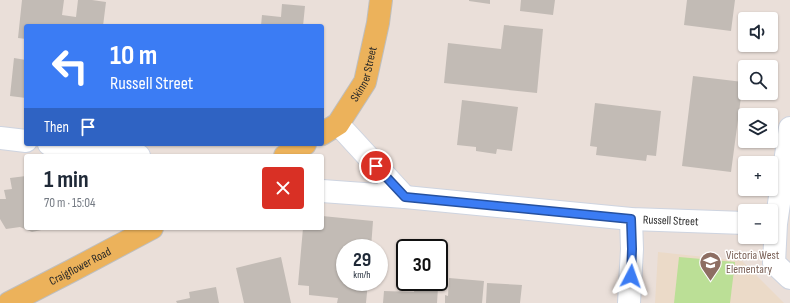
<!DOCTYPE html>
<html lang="en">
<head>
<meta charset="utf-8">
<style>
	body { margin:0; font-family:"Sofia Sans Condensed",sans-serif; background:#f6f6f7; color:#1f2937; height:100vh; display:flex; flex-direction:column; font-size:15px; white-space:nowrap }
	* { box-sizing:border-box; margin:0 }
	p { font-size:13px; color:#747a83 }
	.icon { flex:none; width:22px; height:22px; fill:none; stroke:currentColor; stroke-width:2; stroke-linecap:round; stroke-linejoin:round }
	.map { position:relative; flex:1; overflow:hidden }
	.sheet { position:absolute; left:24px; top:154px; width:300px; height:76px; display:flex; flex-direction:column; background:#fff; border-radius:4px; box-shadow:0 1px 3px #0004 }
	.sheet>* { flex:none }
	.hud { position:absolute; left:24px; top:24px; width:300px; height:122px; border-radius:4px; box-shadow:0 1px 3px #0004; background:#3b7cf4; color:#fff; overflow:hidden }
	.fabs { position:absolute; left:738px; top:12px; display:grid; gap:8px }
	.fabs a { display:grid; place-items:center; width:40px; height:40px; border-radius:4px; background:#fff; box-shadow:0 1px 3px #0004; font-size:20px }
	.speed { position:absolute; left:336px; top:239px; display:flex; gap:8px; font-size:20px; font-weight:700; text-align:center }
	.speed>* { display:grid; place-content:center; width:52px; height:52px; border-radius:50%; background:#fff; box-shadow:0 1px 3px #0004; line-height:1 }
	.speed small { font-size:10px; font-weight:400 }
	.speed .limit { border:2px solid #111; border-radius:6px; background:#fff; color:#111 }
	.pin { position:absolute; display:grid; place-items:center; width:34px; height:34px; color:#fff; margin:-17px; border:2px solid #fff; border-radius:50%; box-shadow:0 1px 4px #0007 }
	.me { position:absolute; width:44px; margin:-22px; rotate:4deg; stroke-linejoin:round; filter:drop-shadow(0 0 3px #0008) }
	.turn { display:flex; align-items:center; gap:14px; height:84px; padding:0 20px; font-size:18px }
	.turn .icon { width:52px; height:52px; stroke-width:2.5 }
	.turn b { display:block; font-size:28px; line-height:34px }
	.then { display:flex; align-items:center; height:38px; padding:0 20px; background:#0003; gap:8px; font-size:15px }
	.round { display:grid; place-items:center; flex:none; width:42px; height:42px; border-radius:4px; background:#f6f6f7 }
	.headline { display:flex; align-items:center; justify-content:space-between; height:68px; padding:0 20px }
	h1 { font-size:24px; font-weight:700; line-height:30px }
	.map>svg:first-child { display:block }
	.education { fill:#ebdac8 }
	.green { fill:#bbdf96 }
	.building { fill:#c2bbb5 }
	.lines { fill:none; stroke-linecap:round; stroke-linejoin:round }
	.minor-casing { stroke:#ced4e0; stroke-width:24 }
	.major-casing { stroke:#bebebe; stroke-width:24 }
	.minor { stroke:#fff; stroke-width:22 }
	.major { stroke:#ecb25b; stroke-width:22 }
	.route-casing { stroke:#26519f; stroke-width:10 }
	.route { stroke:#3b7cf4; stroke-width:7 }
	.labels { text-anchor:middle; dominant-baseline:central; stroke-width:3; stroke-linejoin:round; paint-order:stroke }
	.street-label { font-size:12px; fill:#272727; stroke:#fff }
	.education-label { font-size:12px; fill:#785e54; stroke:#fff; text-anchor:start }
</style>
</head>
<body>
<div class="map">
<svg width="790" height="303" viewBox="0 0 790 303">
	<rect width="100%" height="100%" fill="#eadfd9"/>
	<path class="education" d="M 658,252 L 742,261 L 784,303 L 655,303 Z"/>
	<path class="green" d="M 679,257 L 735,262 L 730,303 L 674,303 Z"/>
	<path class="building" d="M 22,0 L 64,0 L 62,15 L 76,17 L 78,0 L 92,0 L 106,2 L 103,26 L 26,26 L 26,39 L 18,38 Z
		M 469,0 L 490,0 L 490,4 L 469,1 Z
		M 521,0 L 555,0 L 553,15 L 520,11 Z
		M 687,0 L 735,0 L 731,31 L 684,25 Z
		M 282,4 L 305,6 L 303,26 L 261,26 L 262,15 L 281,17 Z
		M 504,25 L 543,29 L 537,93 L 444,83 L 448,43 L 501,49 Z
		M 14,58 L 26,60 L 26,98 L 10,96 Z
		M 693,76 L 743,82 L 731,172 L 682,166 Z
		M 462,100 L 518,107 L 512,151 L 497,149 L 496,154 L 476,151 L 476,147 L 457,145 Z
		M 595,103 L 661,111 L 656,156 L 647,155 L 646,161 L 596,155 L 597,147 L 590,146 Z
		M 26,176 L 26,228 L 48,228 L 46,229 L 32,232 L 20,227 L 6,229 L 0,219 L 0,199 L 6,199 L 4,190 L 12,189 L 10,178 Z
		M 322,216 L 373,221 L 371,248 L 345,248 L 345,282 L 368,282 L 366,303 L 337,303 L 338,298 L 309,295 L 309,286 L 298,285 L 303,228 L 322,228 Z
		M 281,257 L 291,303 L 244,303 L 236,268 Z
		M 449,278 L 484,281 L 482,303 L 445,303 L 445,295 L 448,296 Z
		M 487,283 L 522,285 L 520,303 L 486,303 Z
		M 216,287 L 219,303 L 177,303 L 176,301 L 190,298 L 189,292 Z
		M 415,287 L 438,288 L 437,303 L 383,303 L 384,291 L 414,292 Z"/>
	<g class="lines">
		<defs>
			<g id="minor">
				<path d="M 338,124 L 405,197"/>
				<path d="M 790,128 L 776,224 L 774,263 L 790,278"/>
				<path d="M 0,138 L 26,141"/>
				<path d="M 49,144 L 139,156"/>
				<path id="s1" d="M 322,191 L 405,197 L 631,219 L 745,223"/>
				<path d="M 629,303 L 632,249 L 631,219"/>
			</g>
			<g id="major">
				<path id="s2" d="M 322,134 L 338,124 L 365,82 L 378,23 L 381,0"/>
				<path d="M 285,156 L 305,144"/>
				<path id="s3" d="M 9,303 L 73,270 L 152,228"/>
			</g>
		</defs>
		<use href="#minor" class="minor-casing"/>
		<use href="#major" class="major-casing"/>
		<use href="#minor" class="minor"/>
		<use href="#major" class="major"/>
	</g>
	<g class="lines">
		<defs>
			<path id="route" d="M 376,166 L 405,197 L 631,219 L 632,249 L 631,276"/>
		</defs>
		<use href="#route" class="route-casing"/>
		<use href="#route" class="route"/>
	</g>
	<defs>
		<symbol id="school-pin" viewBox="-11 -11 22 30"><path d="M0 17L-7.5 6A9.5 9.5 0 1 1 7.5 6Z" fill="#8d6e63" stroke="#fff"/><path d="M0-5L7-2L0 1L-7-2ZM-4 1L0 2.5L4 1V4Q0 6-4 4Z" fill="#fff"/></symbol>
	</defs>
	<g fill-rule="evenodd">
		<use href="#school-pin" x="698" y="250" width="25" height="34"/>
	</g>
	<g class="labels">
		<g class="street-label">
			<text stroke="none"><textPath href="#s2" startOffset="76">Skinner Street</textPath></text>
			<text stroke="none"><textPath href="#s1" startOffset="350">Russell Street</textPath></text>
			<text stroke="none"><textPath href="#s3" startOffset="80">Craigflower Road</textPath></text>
		</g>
		<g class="education-label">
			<text x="726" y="255">Victoria West<tspan x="726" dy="14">Elementary</tspan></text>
		</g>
	</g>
</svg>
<div class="fabs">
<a><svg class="icon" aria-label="sound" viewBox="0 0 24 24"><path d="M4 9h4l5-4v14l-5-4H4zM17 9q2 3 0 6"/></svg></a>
<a><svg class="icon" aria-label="search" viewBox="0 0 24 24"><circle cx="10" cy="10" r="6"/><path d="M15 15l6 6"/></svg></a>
<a><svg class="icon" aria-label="layers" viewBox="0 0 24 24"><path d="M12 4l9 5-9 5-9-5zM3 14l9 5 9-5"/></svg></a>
<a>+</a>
<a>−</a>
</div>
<div class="speed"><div>29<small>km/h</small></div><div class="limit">30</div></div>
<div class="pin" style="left:376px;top:166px;background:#d93025"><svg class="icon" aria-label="arrive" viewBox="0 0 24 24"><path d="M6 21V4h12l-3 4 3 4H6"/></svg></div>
<svg class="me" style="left:631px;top:276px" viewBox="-20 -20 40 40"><path d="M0-17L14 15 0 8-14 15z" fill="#3b7cf4" stroke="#fff" stroke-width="4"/></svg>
<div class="hud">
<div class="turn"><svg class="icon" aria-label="left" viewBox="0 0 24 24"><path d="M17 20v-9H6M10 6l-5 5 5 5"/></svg><div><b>10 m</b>Russell Street</div></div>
<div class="then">Then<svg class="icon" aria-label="arrive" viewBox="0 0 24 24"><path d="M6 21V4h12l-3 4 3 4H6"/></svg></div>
</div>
<section class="sheet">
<div class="headline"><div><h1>1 min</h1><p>70 m · 15:04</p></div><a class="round" style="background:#d93025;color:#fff"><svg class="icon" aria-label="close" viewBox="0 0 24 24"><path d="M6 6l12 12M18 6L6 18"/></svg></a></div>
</section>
</div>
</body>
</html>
